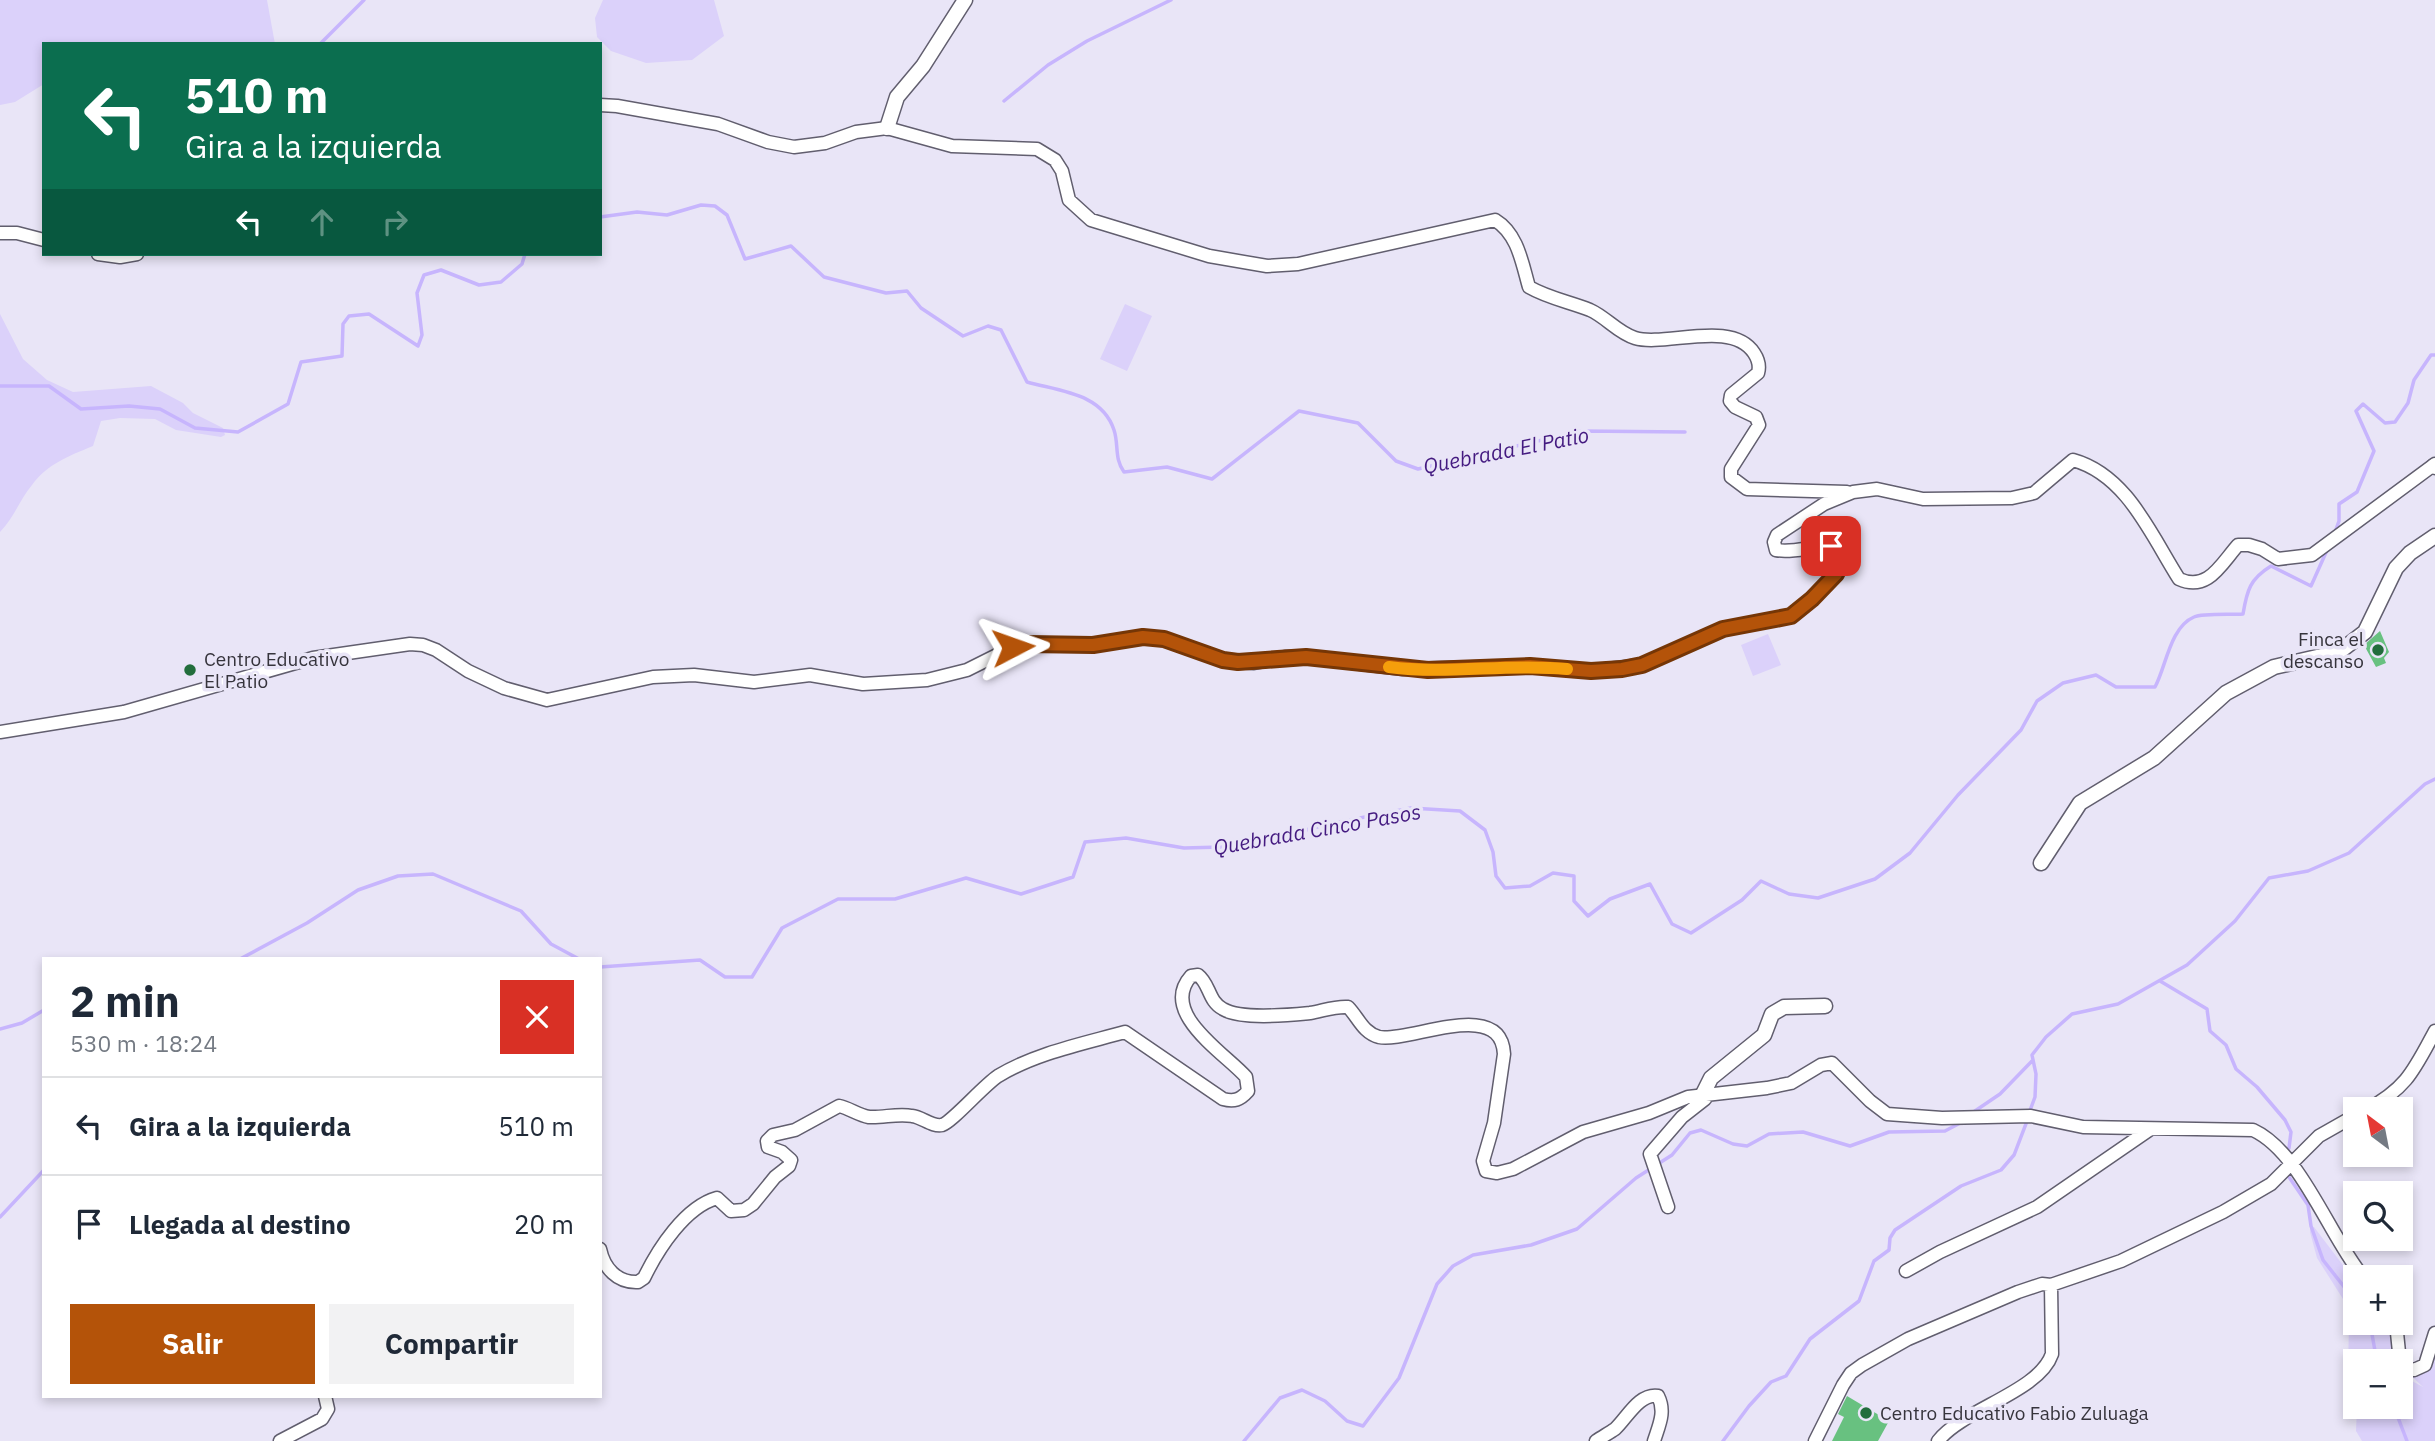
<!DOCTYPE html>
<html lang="es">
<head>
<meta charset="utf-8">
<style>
	body { margin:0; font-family:"IBM Plex Sans",sans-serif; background:#f2f2f3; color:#1f2937; height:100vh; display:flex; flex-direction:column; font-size:26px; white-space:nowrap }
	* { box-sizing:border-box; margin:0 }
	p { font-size:23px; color:#747a83 }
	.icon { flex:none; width:38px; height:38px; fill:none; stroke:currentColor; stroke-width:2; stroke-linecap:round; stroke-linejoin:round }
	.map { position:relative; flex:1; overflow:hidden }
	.side { position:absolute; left:42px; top:957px; width:560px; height:441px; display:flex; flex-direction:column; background:#fff; border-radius:0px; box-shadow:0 4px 10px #0003 }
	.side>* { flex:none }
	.banner { position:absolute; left:42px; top:42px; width:560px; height:214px; border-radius:0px; box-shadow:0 4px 10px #0003; background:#0b6e4f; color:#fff; overflow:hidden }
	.needle { width:46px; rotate:328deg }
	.controls { position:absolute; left:2343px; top:1097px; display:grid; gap:14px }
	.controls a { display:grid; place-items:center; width:70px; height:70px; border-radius:0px; background:#fff; box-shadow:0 4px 10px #0003; font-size:35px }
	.pin { position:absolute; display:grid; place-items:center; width:60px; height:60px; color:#fff; margin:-30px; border-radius:14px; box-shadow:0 4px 10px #0006 }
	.me { position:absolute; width:77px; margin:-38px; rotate:86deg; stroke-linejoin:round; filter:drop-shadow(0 0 5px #0008) }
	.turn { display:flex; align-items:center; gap:24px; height:147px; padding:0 28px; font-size:32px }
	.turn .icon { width:91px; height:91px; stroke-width:2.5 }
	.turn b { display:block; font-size:49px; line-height:60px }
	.lanes { display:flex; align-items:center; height:66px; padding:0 28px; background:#0003; justify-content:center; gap:35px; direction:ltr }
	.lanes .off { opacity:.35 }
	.round { display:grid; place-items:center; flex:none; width:74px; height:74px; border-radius:0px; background:#f2f2f3 }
	.summary { display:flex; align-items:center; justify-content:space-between; height:119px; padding:0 28px }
	h1 { font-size:42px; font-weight:700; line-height:52px }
	.action { display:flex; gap:14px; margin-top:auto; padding:14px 28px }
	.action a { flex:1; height:80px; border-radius:0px; background:#b45309; color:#fff; font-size:28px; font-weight:700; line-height:80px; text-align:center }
	.action a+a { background:#f2f2f3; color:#1f2937 }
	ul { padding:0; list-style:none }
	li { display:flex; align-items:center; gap:21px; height:98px; padding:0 28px; border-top:2px solid #e0e1e3 }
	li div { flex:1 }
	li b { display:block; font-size:26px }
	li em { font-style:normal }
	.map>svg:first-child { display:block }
	.green { fill:#dbd1fa }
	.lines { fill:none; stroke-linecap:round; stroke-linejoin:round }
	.stream { stroke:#c7b5fd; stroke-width:3.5 }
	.building { fill:#68c180 }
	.minor-casing { stroke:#615e6e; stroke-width:15 }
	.tertiary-casing { stroke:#615e6e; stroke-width:17 }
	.minor { stroke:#fff; stroke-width:12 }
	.tertiary { stroke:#fff; stroke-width:14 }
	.route-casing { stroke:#753606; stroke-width:18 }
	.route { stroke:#b45309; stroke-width:12 }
	.slow { stroke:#f59e0b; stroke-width:12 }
	.poi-dot { fill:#226d3c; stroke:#e9e5f7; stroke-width:2.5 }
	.labels { text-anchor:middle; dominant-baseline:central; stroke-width:7; stroke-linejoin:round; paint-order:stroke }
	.poi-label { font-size:19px; fill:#36343c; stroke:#e9e5f7; text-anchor:start }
	.water-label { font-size:21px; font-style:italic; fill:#441a80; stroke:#e9e5f7 }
</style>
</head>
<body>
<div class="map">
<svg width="2435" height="1441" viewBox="0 0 2435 1441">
	<rect width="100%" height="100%" fill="#e9e5f7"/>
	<path class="green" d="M 0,0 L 267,0 L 275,44 L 44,44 L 44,84 L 15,102 L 0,105 Z
		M 603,0 L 714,0 L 724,36 L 692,60 L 646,63 L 611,51 L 597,37 L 595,18 Z
		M 1125,304 L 1152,316 L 1127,371 L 1100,359 Z
		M 0,314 L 23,359 L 47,380 L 73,392 L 151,386 L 183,403 L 193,413 L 223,428 L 225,435 L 221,437 L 176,430 L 155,419 L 120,418 L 101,421 L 93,446 C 69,456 47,464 32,485 C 19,501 15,516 0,532 Z
		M 1768,634 L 1781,665 L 1753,676 L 1741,645 Z
		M 2314,1227 L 2355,1281 L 2356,1323 L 2385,1323 L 2391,1337 L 2392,1361 L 2356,1362 L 2355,1400 L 2348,1372 L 2349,1321 L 2343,1299 L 2317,1258 L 2310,1232 L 2310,1228 Z
		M 2435,1333 L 2435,1441 L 2362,1441 L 2356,1431 L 2357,1407 L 2401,1407 L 2401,1375 L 2423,1387 L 2403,1368 L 2425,1365 Z"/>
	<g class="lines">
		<path class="stream" d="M 320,44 L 364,0
			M 1004,101 L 1048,65 L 1087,41 L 1171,0
			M 600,217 L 637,212 L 667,215 L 701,205 L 715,206 L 727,215 L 745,259 L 791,246 L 824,277 L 886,293 L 907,291 L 921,308 L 963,336 L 988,326 L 1001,330 L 1027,382 C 1059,391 1102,393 1114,430 C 1119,445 1114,458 1124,472 L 1167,467 L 1212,479 L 1299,411 L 1358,423 L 1396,461 L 1418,469 L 1581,431 L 1685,432
			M 0,386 L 49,386 L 81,409 L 129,406 L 160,409 L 195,428 L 238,432 L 288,404 L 301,362 L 342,356 L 343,324 L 349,316 L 369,314 L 418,346 L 422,335 L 417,293 L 424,275 L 441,270 L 479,285 L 501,282 L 522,264 L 525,254
			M 2335,532 L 2339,521 L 2339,504 L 2357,492 L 2374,451 L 2356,411 L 2363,404 L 2385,423 L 2395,422 L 2408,403 L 2414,380 L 2431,355 L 2435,355
			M 240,959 L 307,923 L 358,890 L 398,876 L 433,874 L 521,911 L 551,944 L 579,959
			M 600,967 L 700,960 L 725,977 L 752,977 L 782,928 L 838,899 L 895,899 L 966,878 L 1021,894 L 1073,877 L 1085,842 L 1126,838 L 1184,848 L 1222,847 L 1260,843 L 1324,825 L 1411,808 L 1460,811 L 1485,830 L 1493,852 L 1496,876 L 1505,888 L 1530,886 L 1553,873 L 1574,876 L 1574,901 L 1588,916 L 1610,899 L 1650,884 L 1672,924 L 1691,933 L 1742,900 L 1761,881 L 1789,894 L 1818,898 L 1875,879 L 1910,853 L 1958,795 L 2021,730 L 2037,701 L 2063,683 L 2096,675 L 2116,687 L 2155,687 C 2166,667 2170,627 2194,617 C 2203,613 2231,615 2243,614 C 2247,590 2250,579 2271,566 L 2311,586 L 2328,548
			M 2160,981 L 2207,1009 L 2210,1031 L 2226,1045 L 2236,1069 L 2257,1087 L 2285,1120 L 2291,1132 L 2289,1148
			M 0,1029 L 22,1023 L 44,1010
			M 1972,1113 L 2000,1094 L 2032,1061
			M 2029,1113 L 2035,1097 L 2036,1074 L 2032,1055 L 2046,1037 L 2072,1014 L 2118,1004 L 2187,965 L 2235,921 L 2269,878 L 2308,871 L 2349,853 L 2425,784 L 2435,779
			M 2289,1177 L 2308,1205 L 2311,1226 L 2323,1260 L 2356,1302
			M 0,1217 L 44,1170
			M 2370,1323 L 2377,1362
			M 2394,1407 L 2407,1441
			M 1244,1441 L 1280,1398 L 1302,1390 L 1325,1401 L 1347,1421 L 1363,1426 L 1399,1378 L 1437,1284 L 1453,1266 L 1473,1255 L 1531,1245 L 1577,1229 L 1636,1178 L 1672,1155 L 1690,1133 L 1701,1130 L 1733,1144 L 1747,1146 L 1769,1134 L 1803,1132 L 1850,1146 L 1889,1132 L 1945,1131 L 1964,1121
			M 1723,1441 L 1749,1406 L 1771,1382 L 1786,1376 L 1810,1339 L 1859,1301 L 1874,1261 L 1889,1250 L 1890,1238 L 1895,1230 L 1961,1186 L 2001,1170 L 2014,1155 L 2027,1121"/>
	</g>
	<path class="building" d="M 2380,631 L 2389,652 L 2384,658 L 2386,663 L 2376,667 L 2364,645 Z
		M 1847,1396 L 1889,1421 L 1878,1441 L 1832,1441 L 1844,1417 L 1838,1414 Z"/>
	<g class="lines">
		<defs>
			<path id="minor" d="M 600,105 L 617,106 L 718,124 L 768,142 L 794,147 L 825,143 L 856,132 L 887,128 L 952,146 L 1037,149 L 1055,160 L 1062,171 L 1069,200 L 1091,220 L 1209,256 L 1267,266 L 1298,264 L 1495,220 C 1518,234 1522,263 1529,287 C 1548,298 1570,302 1590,310 C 1606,317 1618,333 1635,338 C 1665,347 1732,319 1754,353 C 1758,359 1760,366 1758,373 L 1731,395 L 1730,401 L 1735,407 L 1756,417 L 1759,425 L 1731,469 L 1731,477 L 1747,489 L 1847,492
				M 0,233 L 17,233 L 44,240
				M 98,254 L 120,257 L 137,254
				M 0,732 L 124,712 L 313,658 L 410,644 L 423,645 L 436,650 L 468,671 L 504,688 L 547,700 L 653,677 L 694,675 L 754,682 L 810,675 L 863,684 L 927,680 L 967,670 L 1013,647 L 1028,644 L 1092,645 L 1144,637 L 1164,640 L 1223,660 L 1238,662 L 1254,663 L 1285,657 L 1306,657 L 1403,669 L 1534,666 L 1591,671 L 1642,665 L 1723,629 L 1791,616 L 1812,599 L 1836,574 L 1843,560 L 1839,549 C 1819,542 1798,554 1776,550 L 1774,542 L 1777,535 L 1824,504 L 1853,492 L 1877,489 L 1923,499 L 2012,498 L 2034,493 L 2073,460 C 2127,475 2151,535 2179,579 C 2208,592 2221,564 2238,545 L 2249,545 L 2262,549 L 2278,559 L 2312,555 L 2435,464
				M 2366,1110 C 2407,1088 2414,1070 2435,1031
				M 1668,1207 L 1650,1154 L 1682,1117 L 1705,1099 L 1703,1094
				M 600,1249 C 604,1268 617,1283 638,1282 L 644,1278 C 658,1249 685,1207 717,1198 L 731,1211 L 744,1210 L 753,1204 L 775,1177 L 789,1166 L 791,1160 L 782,1152 L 768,1147 L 767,1141 L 773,1135 L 795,1130 L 839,1106 C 849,1108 858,1115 869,1117 C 883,1118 898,1113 912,1116 C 922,1117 932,1127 942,1125 C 952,1122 983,1086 998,1076 C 1036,1053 1082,1044 1125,1032 L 1223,1099 C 1234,1102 1240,1100 1248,1091 L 1246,1077 C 1226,1054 1158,1013 1191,976 L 1198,975 C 1210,984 1208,1001 1223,1009 C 1241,1020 1289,1015 1310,1013 C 1323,1011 1334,1006 1348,1007 C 1358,1017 1363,1033 1379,1037 C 1409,1043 1501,997 1504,1054 L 1494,1123 L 1483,1161 L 1486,1171 L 1497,1173 L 1513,1169 L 1583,1132 L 1649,1113 L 1688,1097 L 1767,1088 L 1791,1083 L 1821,1065 L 1832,1063 L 1870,1101 L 1887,1114 L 1942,1118 L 2031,1116 L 2083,1127 L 2253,1130 C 2301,1152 2330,1238 2364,1278
				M 1906,1271 L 1940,1252 L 2037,1207 L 2149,1130
				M 2396,1323 L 2400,1362
				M 2401,1364 L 2403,1368 L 2414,1370 L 2425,1365 L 2435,1333
				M 280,1441 L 322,1419 L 328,1409 L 325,1396
				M 1596,1441 C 1602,1437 1609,1433 1615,1429 C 1627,1418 1639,1393 1658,1396 C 1666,1412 1659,1425 1654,1441
				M 1815,1441 L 1843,1385 L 1851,1373 L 1862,1365 L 1908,1339 L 2018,1292 L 2042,1284 L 2051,1285 L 2121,1261 L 2223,1212 L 2271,1184 L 2319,1136 L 2356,1115
				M 1938,1441 C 1963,1409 2039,1392 2052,1354 L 2051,1285"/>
			<path id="tertiary" d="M 887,128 L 897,97 L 923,66 L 965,0
				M 2434,466 L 2435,467
				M 2041,863 L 2080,803 L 2154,758 L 2226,693 L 2274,667 L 2339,652 L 2365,632 L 2396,568 L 2410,553 L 2435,536
				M 1703,1094 L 1711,1078 L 1764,1035 L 1772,1014 L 1784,1007 L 1825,1006"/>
		</defs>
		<use href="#minor" class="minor-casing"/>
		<use href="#tertiary" class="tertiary-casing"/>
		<use href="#minor" class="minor"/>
		<use href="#tertiary" class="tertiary"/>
	</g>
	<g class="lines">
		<defs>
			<path id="route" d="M 1013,647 L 1028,644 L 1093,645 L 1143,637 L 1164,639 L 1223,660 L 1238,662 L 1306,657 L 1428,670 L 1530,666 L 1591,671 L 1622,669 L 1642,665 L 1723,629 L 1791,616 L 1812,599 L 1836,574 L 1843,560 L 1839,549 L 1831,546"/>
		</defs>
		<use href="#route" class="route-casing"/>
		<use href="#route" class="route"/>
		<path class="slow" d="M 1389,667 C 1448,675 1508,663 1567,669"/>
	</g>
	<g class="poi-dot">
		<circle cx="2378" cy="650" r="7"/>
		<circle cx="190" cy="670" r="7"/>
		<circle cx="1866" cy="1413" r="7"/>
	</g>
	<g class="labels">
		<g class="poi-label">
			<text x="2364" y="639" text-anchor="end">Finca el<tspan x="2364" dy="22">descanso</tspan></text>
			<text x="204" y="659">Centro Educativo<tspan x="204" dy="22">El Patio</tspan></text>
			<text x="1880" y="1413">Centro Educativo Fabio Zuluaga</text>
		</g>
		<g class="water-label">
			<text transform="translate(1506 450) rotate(-11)">Quebrada El Patio</text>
			<text transform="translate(1317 829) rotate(-10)">Quebrada Cinco Pasos</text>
		</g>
	</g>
</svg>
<div class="controls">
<a><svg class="needle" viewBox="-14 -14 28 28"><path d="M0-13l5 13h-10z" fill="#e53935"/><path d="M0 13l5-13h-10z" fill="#747a83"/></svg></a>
<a><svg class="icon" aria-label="search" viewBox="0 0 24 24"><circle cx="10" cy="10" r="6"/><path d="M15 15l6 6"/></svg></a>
<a>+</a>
<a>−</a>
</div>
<div class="pin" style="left:1831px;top:546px;background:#d93025"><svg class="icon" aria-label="arrive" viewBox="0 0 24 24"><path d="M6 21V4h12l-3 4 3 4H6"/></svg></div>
<svg class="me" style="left:1013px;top:647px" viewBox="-20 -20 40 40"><path d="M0-17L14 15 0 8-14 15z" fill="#b45309" stroke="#fff" stroke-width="4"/></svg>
<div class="banner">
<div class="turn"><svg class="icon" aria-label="left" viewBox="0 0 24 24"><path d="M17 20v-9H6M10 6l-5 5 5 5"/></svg><div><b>510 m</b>Gira a la izquierda</div></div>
<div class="lanes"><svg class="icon" aria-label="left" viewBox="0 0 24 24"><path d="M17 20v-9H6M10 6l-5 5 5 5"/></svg><svg class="icon off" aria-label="ahead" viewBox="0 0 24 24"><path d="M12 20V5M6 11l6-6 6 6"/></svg><svg class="icon off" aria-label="right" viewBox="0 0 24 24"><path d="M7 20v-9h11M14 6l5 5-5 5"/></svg></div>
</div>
<section class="side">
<div class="summary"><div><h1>2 min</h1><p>530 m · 18:24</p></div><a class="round" style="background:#d93025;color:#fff"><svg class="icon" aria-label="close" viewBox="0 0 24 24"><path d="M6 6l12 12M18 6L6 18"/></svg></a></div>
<ul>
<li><svg class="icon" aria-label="left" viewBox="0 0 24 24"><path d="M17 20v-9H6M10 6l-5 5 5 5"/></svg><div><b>Gira a la izquierda</b></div><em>510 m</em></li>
<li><svg class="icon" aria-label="arrive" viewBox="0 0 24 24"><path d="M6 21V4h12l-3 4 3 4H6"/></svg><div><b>Llegada al destino</b></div><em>20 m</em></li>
</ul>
<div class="action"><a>Salir</a><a>Compartir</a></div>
</section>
</div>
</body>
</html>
